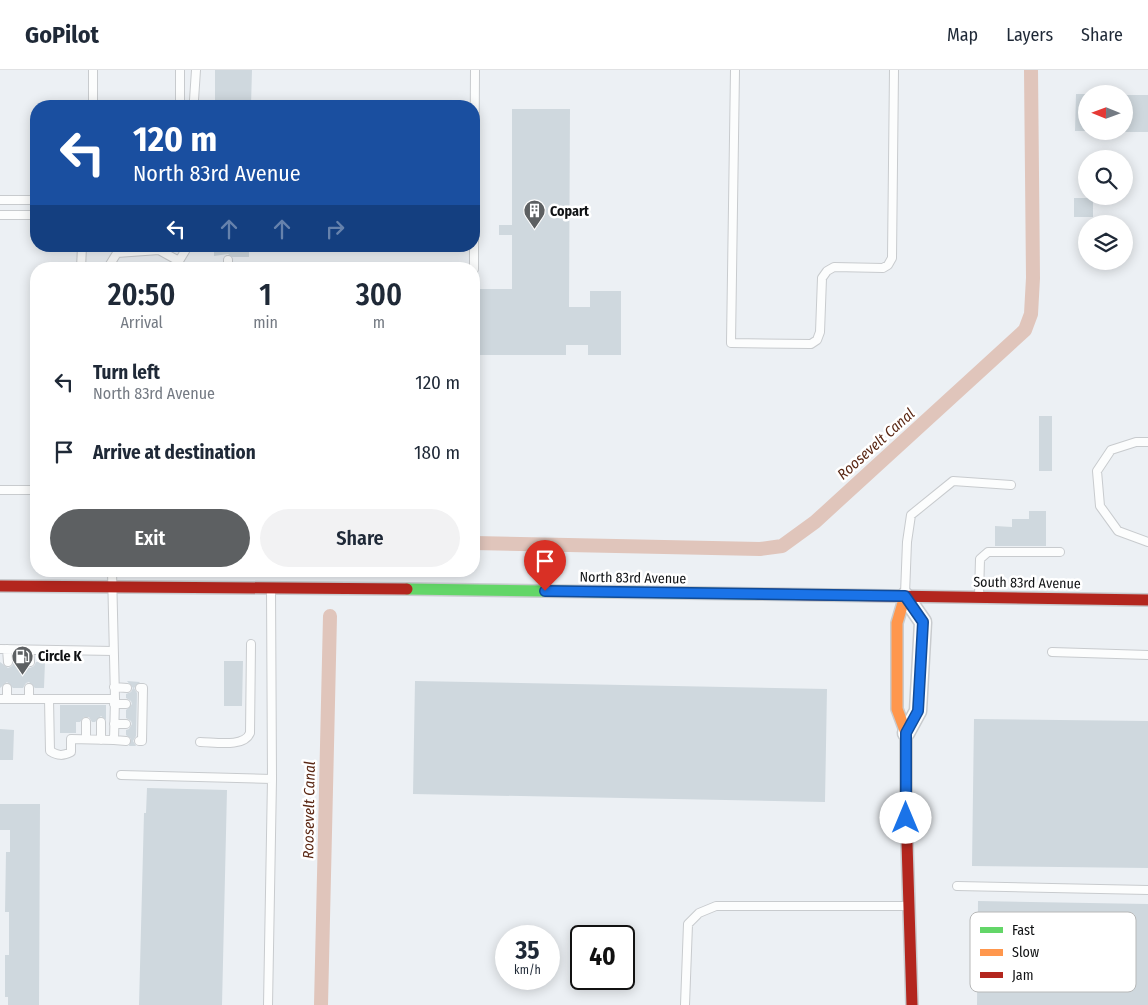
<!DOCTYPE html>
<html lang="en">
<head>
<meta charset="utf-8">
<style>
	body { margin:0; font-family:"Fira Sans Condensed",sans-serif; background:#f2f2f3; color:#1f2937; height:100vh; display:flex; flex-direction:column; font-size:19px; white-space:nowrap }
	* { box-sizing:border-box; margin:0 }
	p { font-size:16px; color:#747a83 }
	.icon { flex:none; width:28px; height:28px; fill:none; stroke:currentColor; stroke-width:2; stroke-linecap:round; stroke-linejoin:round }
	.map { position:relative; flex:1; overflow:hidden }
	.drawer { position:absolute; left:30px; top:192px; width:450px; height:315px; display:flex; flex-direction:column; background:#fff; border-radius:20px; box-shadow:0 2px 12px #0003 }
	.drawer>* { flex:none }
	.top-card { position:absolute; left:30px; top:30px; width:450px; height:152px; border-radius:20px; box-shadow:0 2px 12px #0003; background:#1a4fa0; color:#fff; overflow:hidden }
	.needle { width:32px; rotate:271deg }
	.buttons { position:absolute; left:1078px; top:15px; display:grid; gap:10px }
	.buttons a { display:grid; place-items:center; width:55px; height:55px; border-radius:50%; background:#fff; box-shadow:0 2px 12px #0003; font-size:25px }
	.speed { position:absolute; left:495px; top:855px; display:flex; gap:10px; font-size:25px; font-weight:700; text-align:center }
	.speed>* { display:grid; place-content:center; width:65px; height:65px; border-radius:50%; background:#fff; box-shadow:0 2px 12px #0003; line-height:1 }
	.speed small { font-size:12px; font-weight:400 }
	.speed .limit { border:2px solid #111; border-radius:8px; background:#fff; color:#111 }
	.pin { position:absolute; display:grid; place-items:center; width:42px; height:42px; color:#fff; margin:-51px -21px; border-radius:50% 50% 50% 0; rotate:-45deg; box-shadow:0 0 5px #0007 }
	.pin .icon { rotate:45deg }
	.me { position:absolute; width:55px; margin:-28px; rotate:0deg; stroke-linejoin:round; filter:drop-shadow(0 0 4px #0008) }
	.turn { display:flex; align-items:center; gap:18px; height:105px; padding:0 20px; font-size:22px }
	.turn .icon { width:65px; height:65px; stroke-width:2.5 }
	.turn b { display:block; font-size:35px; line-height:42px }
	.lanes { display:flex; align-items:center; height:48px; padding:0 20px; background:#0003; justify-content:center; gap:25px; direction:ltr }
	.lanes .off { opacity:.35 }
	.eta { display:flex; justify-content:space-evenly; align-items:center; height:85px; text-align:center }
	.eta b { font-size:30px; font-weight:600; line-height:35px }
	.primary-button { display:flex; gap:10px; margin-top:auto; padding:10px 20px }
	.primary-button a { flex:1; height:58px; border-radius:30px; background:#5d6062; color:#fff; font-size:20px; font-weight:600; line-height:58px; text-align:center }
	.primary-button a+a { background:#f2f2f3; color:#1f2937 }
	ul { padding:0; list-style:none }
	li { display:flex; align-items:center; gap:15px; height:70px; padding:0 20px }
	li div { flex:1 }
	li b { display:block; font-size:19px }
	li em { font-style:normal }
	header { display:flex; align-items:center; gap:30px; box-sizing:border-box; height:70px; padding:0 25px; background:#fff; border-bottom:1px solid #e0e1e3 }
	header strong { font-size:24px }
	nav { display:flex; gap:28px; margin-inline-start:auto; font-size:18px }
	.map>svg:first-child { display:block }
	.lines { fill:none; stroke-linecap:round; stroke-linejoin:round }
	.canal { stroke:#e0c5bb; stroke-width:14 }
	.building { fill:#cfd8de }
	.lane-casing { stroke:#c8cbce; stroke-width:10 }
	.street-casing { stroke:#c8cbce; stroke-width:19 }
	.fast-casing { stroke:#c8cbce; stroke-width:14 }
	.slow-casing { stroke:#c8cbce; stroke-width:14 }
	.jam-casing { stroke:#c8cbce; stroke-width:14 }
	.lane { stroke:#fcfdfd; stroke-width:8 }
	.street { stroke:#fcfdfd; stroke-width:16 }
	.fast { stroke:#63d668; stroke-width:11 }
	.slow { stroke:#ff974d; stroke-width:11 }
	.jam { stroke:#b3261e; stroke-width:11 }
	.route-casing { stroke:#114b97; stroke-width:12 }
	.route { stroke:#1a73e8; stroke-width:9 }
	.labels { text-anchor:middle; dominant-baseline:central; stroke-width:5; stroke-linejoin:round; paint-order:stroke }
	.poi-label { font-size:14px; font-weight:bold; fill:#101214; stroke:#fff; text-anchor:start }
	.street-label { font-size:14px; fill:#101214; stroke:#fff }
	.water-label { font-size:15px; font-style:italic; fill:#5b2814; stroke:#fff }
	.key { fill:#fff; stroke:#b7b8b8; stroke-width:1 }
	.key-label { font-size:14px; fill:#101214 }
</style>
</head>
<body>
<header>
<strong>GoPilot</strong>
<nav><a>Map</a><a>Layers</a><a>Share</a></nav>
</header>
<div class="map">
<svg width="1148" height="935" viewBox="0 0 1148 935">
	<rect width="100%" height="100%" fill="#ecf0f4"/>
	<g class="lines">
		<path class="canal" d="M 474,473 L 760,479 L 782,476 L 815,452 L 1025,260 L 1031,244 L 1033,208 L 1031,0
			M 321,935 L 330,546"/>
	</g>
	<path class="building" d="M 215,0 L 252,0 L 251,36 L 215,36 Z
		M 1076,24 L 1086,24 L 1086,61 L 1075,61 Z
		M 1124,25 L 1148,25 L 1148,62 L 1124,62 Z
		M 512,39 L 570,39 L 569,237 L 590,237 L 590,221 L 621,221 L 621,285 L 588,285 L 588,275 L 566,275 L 566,285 L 474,285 L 474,219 L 512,219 L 512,165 L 499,165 L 499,155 L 512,155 Z
		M 1074,128 L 1093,128 L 1093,147 L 1074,147 Z
		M 214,176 L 249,176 L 249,187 L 232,187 L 228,184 L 214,186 Z
		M 1039,346 L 1052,346 L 1052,401 L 1039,401 Z
		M 1029,441 L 1046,441 L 1046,476 L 995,476 L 995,456 L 1012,457 L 1012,449 L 1029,449 Z
		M 45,591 L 44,618 L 35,618 L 29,612 L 26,613 L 23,618 L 13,618 L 7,612 L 0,618 L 0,592 L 8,598 L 12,596 L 14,592 L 24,592 L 26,596 L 30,598 L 34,596 L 36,592 Z
		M 224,591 L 243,591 L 242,636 L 224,636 Z
		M 127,611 L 140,612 L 134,618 L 137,623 L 136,666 L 133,671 L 136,676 L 129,676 L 131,669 L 126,665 L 126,660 L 129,659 L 132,654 L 131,651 L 126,648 L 126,640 L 132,634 L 131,631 L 126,628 L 126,624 L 131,622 L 133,618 Z
		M 415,611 L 827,619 L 825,732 L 413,724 Z
		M 60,635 L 106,635 L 106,650 L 101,646 L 95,652 L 92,652 L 89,647 L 84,647 L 80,652 L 76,652 L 76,663 L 60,663 Z
		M 974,649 L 1148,651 L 1148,798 L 972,796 Z
		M 0,659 L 14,660 L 13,690 L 0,690 Z
		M 147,718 L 227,720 L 222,935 L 139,935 L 144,743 L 146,743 Z
		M 0,734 L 40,734 L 39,935 L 8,935 L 8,927 L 5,927 L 5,885 L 9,885 L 9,842 L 5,842 L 6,782 L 10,782 L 10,760 L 0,760 Z
		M 978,831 L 1148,834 L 1148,935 L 977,935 Z"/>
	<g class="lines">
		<defs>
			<path id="lane" d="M 735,0 L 731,273 L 811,274 L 817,270 L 820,262 L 822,208 L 827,201 L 834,197 L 883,198 L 888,195 L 892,188 L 894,0
				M 180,30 L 180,0
				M 194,30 L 196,0
				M 93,36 L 93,0
				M 0,130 L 36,130
				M 0,145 L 36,145
				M 474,174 L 475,0
				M 81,199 L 82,176
				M 109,199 L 109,196 L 117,183 L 159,180 L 179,191 L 188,176
				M 228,199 L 228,190
				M 474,199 L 474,176
				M 1148,372 L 1136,372 L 1111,380 L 1097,401 L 1100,436 L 1118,461 L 1148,472
				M 0,420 L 36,420
				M 905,524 L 907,472 L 911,445 L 953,411 L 1011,415
				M 979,526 L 980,489 L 988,482 L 1060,482
				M 0,579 L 113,581
				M 7,579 L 8,592
				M 29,580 L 30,592
				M 1052,582 L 1148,585
				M 114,617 L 127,618
				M 7,618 L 7,629
				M 0,629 L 115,629 L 112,501
				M 29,629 L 29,618
				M 49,629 L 50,681 C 58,686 63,686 71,682 L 71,669 L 114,670 L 115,629
				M 114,634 L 126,634
				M 114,654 L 126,654
				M 86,669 L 86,652
				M 101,670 L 101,652
				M 114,670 L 126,671
				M 139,671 L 142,671 L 143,618 L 140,618
				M 200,672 C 214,672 244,678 250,663 L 251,574
				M 121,705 L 272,709
				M 957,816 L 1148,820
				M 268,935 L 272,709 L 271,519
				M 685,935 L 688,854 L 699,843 L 716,836 L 907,836"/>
			<path id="street" d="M 905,526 L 923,552 L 918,641 L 906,663"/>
			<path id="fast" d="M 407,519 L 758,524"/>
			<path id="slow" d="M 905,526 L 897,553 L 897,639 L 906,663 L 906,740"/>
			<path id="jam" d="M 0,516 L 407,519
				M 758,524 L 1148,530
				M 906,740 L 912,935"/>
		</defs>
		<use href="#lane" class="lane-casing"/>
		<use href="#street" class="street-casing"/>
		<use href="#fast" class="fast-casing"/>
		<use href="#slow" class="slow-casing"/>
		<use href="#jam" class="jam-casing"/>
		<use href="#lane" class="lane"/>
		<use href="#street" class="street"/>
		<use href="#fast" class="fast"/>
		<use href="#slow" class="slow"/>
		<use href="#jam" class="jam"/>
	</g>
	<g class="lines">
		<defs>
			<path id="route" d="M 545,521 L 905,526 L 923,552 L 918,641 L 906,663 L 906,748"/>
		</defs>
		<use href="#route" class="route-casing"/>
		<use href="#route" class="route"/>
	</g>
	<defs>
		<symbol id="building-pin" viewBox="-11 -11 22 30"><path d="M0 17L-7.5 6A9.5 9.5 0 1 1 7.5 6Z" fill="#5d6062" stroke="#fff"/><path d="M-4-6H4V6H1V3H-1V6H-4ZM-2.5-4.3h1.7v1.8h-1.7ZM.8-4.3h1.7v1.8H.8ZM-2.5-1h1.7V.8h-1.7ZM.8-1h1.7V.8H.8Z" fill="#fff"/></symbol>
		<symbol id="fuel-pin" viewBox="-11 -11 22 30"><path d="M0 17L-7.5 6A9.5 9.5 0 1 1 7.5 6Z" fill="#5d6062" stroke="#fff"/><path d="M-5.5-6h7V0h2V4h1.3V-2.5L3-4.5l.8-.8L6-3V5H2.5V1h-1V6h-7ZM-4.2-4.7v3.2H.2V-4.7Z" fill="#fff"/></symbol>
	</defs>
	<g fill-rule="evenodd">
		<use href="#building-pin" x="522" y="128" width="25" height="34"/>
		<use href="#fuel-pin" x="10" y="574" width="25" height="34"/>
	</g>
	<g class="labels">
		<g class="poi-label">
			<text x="550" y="141">Copart</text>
			<text x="38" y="586">Circle K</text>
		</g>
		<g class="street-label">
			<text transform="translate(633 508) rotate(1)">North 83rd Avenue</text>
			<text transform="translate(1027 513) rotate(1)">South 83rd Avenue</text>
		</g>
		<g class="water-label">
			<text transform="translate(876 374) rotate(-42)">Roosevelt Canal</text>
			<text transform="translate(309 740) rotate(-89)">Roosevelt Canal</text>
		</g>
	</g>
	<rect x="970" y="842" width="166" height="80" rx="8" class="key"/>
	<rect x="980" y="857" width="23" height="6" fill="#63d668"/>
	<rect x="980" y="879" width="23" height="7" fill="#ff974d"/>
	<rect x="980" y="902" width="23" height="6" fill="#b3261e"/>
	<g class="key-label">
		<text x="1012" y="865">Fast</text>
		<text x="1012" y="887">Slow</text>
		<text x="1012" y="910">Jam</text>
	</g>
</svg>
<div class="buttons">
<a><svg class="needle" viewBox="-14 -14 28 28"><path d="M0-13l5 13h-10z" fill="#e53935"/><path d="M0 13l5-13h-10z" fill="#747a83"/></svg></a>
<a><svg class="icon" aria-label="search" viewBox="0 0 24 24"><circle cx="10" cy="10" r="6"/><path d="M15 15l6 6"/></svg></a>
<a><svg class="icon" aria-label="layers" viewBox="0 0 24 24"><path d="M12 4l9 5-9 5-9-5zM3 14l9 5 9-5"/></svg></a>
</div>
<div class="speed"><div>35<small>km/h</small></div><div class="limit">40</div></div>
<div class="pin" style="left:545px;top:521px;background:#d93025"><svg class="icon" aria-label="arrive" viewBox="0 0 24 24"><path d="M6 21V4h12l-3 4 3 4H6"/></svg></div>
<svg class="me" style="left:906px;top:748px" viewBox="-20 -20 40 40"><circle r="19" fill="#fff"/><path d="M0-13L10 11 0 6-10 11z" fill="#1a73e8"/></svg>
<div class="top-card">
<div class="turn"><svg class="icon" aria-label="left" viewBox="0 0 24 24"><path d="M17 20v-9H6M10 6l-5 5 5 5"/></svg><div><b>120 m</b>North 83rd Avenue</div></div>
<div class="lanes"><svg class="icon" aria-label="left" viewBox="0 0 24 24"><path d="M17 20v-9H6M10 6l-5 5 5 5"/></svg><svg class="icon off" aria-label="ahead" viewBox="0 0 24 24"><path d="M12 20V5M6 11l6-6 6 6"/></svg><svg class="icon off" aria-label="ahead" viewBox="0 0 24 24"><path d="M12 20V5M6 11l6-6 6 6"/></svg><svg class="icon off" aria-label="right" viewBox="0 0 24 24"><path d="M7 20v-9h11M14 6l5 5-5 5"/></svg></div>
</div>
<section class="drawer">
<div class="eta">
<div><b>20:50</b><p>Arrival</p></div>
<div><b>1</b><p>min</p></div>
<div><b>300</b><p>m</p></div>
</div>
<ul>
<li><svg class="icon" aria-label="left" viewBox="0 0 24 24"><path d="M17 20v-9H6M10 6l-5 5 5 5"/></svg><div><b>Turn left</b><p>North 83rd Avenue</p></div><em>120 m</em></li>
<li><svg class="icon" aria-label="arrive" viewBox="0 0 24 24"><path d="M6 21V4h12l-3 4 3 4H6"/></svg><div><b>Arrive at destination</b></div><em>180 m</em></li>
</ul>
<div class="primary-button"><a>Exit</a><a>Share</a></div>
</section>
</div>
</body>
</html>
